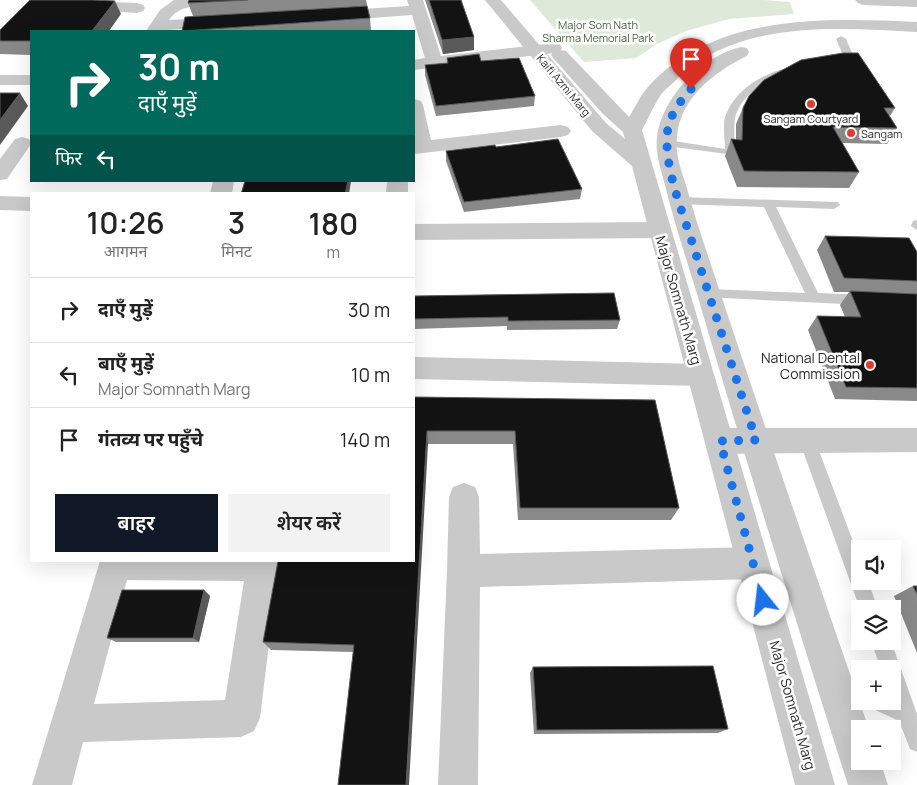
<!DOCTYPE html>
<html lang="hi">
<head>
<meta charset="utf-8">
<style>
	body { margin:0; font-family:Manrope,"Noto Sans Devanagari",sans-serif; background:#f2f2f2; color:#222; height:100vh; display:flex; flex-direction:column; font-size:19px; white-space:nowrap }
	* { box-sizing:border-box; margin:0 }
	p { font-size:16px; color:#767676 }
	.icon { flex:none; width:28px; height:28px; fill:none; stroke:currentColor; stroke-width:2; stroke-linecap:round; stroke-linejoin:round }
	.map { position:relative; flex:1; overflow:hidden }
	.panel { position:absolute; left:30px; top:192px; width:385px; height:370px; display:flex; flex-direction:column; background:#fff; border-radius:0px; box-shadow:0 5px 20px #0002 }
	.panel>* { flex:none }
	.banner { position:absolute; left:30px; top:30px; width:385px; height:152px; border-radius:0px; box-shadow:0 5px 20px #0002; background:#00695c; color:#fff; overflow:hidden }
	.buttons { position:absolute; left:851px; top:540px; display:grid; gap:10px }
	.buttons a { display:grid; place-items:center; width:50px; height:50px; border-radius:0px; background:#fff; box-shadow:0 5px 20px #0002; font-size:25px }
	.pin { position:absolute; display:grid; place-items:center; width:42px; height:42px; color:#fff; margin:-51px -21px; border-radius:50% 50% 50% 0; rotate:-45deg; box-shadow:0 0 5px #0007 }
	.pin .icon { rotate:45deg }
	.me { position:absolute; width:55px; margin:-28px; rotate:344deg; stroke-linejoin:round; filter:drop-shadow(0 0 4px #0008) }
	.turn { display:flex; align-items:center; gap:18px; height:105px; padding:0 25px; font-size:22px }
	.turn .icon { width:65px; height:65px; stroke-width:2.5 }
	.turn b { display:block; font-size:35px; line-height:42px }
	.then { display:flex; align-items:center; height:48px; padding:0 25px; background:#0003; gap:10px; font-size:19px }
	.eta { display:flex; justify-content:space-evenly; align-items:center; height:85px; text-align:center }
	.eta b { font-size:30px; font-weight:600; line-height:35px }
	.cta { display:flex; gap:10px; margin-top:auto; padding:10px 25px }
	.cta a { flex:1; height:58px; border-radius:0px; background:#111827; color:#fff; font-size:20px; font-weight:600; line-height:58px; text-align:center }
	.cta a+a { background:#f2f2f2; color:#222 }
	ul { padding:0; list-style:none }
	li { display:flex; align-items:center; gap:15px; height:65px; padding:0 25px; border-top:1px solid #e0e0e0 }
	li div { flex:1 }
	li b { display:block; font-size:19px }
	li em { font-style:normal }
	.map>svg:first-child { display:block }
	.green { fill:#dfe9d9 }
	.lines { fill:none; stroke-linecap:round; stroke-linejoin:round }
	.service { fill:#c9c9c9; fill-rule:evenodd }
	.minor { fill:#c9c9c9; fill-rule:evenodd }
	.tertiary { fill:#c9c9c9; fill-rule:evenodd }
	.wall { fill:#898989 }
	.shaded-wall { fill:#5a5a5a }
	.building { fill:#131313; stroke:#5a5a5a }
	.route { stroke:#1a73e8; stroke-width:9; stroke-dasharray:0 16.2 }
	.poi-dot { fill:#de3d32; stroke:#fff; stroke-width:2 }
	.labels { text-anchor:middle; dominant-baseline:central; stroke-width:5; stroke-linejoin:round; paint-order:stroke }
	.far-park-label { font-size:11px; fill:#49653b; stroke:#fff }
	.far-street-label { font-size:11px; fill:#2c2c2c; stroke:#fff }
	.far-poi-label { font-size:11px; fill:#2c2c2c; stroke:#fff }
	.street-label { font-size:14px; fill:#2c2c2c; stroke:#fff }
	.poi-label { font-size:14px; fill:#2c2c2c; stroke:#fff; text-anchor:end }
</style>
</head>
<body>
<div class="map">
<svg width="917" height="785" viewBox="0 0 917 785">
	<rect width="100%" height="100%" fill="#fff"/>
	<path class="green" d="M 530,0 L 764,0 L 790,2 L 794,14 L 729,19 L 686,31 L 657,44 L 636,58 L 584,62 Z"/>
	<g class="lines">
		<path class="service" d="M 841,36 L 846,39 L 853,55 L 850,62 L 836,67 L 831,64 L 843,58 L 843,55 L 836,39 Z
			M 786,68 L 791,71 L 789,73 C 768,81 745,91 736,114 C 733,122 735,144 735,153 L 734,155 L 667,146 L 662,143 L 667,140 L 725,149 C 725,139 722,123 726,114 C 737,89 761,75 786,68 Z
			M 680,197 L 838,202 L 840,205 L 834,209 L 776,207 L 818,293 L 865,295 L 870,297 L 872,300 L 870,303 L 865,305 L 704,297 L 702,294 L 704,291 L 709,289 L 805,293 L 764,207 L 676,204 L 674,201 Z
			M 917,220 L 917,230 L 911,226 L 913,221 Z
			M 807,433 L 813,435 L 815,440 L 860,560 L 860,581 L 868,581 L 878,609 L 860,609 L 799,440 L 801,435 Z
			M 871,641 L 891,641 L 917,714 L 917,752 L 910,749 L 899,721 L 871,708 L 868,701 L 892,701 L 892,669 L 881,669 Z"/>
		<path class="minor" d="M 174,0 L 218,0 L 215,3 C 197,8 181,3 169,20 L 221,17 L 227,19 L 229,22 L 227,25 L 221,27 L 146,31 L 160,10 Z
			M 407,0 L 423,0 L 441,56 L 554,43 L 560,44 L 562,48 L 560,52 L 554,53 L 414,70 L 414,60 L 425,58 L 412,15 L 331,21 L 325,19 L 323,16 L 325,13 L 331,11 L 409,6 Z
			M 855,0 L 917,0 L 917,7 L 863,5 L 858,3 Z
			M 81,1 L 137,3 L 143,5 L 145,8 L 143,11 L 137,13 L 75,9 L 73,6 L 75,3 Z
			M 0,75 L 31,75 L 31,85 L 0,85 Z
			M 414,99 L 421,101 L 423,105 L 431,140 L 561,125 L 568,127 L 571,131 L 568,135 L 561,137 L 414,154 Z
			M 22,137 L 29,139 L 31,144 L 7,179 L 0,180 L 0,159 L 15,139 Z
			M 213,181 L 234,181 L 232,194 L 210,194 Z
			M 387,181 L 408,181 L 408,194 L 386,194 Z
			M 0,196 L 31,197 L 31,211 L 0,210 Z
			M 660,222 L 668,225 L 671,230 L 668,235 L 660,238 L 414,240 L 414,224 Z
			M 414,357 L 700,364 L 710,367 L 713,375 L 710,383 L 700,386 L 414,379 Z
			M 720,428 L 917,428 L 917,452 L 720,454 L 710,450 L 706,441 L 710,432 Z
			M 464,483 L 475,487 L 479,497 L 480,554 L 753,547 L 765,552 L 769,563 L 765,574 L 753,579 L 480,587 L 478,785 L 438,785 L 447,571 L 449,497 L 453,487 Z
			M 100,561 L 279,561 L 260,718 L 254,731 L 241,737 L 83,742 L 72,785 L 32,785 ZM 127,580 L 244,581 L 225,700 L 94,704 Z"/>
		<path class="tertiary" d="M 485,0 L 501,0 L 606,123 L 625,139 L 623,132 L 603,114 L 554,59 L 551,55 L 554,51 L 560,50 L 566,51 L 629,117 C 635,108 640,96 647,88 C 714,13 825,18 917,22 L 917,32 C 838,28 737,19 676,80 C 671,85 664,90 660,96 C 653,107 648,119 642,130 L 835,785 L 795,785 L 632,166 L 592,131 Z
			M 741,47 L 747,48 L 749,52 L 747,56 C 714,72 680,98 677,137 C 675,154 681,170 686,185 C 695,219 707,252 718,286 C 767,434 818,581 869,729 L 860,729 L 860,761 L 880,761 L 888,785 L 848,785 C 796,622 745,458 697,294 C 686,258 674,222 665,185 C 661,170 655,153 657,137 C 662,97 702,56 741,47 Z"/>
	</g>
	<path class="wall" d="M 189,0 L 366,0 L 370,18 L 371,31 L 182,31 L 193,16 L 188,3 Z
		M 425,0 L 461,0 L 474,50 L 443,54 Z
		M 121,14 L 31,31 L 31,55 L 0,54 L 0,30 Z
		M 447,58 L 481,61 L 535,96 L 534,106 L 436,116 L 425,75 L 425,65 L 447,64 Z
		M 743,108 L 895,108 L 890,116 L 897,128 L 887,144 L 842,143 L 859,172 L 849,188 L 737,187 L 725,156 L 731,139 L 736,140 L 736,124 Z
		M 496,147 L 582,189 L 580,199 L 464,212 L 446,161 L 446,151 Z
		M 825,236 L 917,252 L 917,401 L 835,399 L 808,330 L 817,316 L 845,317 L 840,305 L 849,292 L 834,292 L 817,250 Z
		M 414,296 L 620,320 L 617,329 L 507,330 L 507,326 L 414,329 Z
		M 414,397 L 655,400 L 679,508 L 671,520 L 518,520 L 513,444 L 428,444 L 353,652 L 271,650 L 263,642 Z
		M 913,586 L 917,586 L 917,653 L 894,596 Z
		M 204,590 L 210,596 L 199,642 L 116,642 L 107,638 Z
		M 533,667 L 728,729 L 718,733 L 534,734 L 530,673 Z"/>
	<path class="shaded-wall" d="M 115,1 L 121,14 L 109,31 L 92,31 Z
		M 474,37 L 474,50 L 443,54 L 442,40 Z
		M 20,93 L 28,106 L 0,145 L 0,120 Z
		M 348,181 L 351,181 L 349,194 L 345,194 Z
		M 427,431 L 428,444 L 409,785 L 406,785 Z
		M 204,590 L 210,596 L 199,642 L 193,638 Z"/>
	<path class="building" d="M 30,0 L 93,0 L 115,1 L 92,31 L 31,31 L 31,41 L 0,41 L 0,30 Z
		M 189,0 L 248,0 L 188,3 Z
		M 429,0 L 461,0 L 474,37 L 442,40 Z
		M 367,6 L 370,18 L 182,31 L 185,17 Z
		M 843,53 L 858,53 L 895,108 L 884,108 L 897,128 L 833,127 L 859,172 L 744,171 L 731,139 L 742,140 L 743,108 L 749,96 L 764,80 L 801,60 Z
		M 479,54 L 481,61 L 519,58 L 535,96 L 436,106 L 425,65 L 448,63 L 447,58 Z
		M 0,93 L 20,93 L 0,120 Z
		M 558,139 L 582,189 L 464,202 L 446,151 L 495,145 L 496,147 Z
		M 245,181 L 348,181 L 345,194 L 241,194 Z
		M 825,236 L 909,238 L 917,252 L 917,281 L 844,278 Z
		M 850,291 L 917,294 L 917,388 L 846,387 L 817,316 L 861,317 Z
		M 614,293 L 620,320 L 508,321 L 508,317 L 414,319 L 414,296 Z
		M 414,397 L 655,400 L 679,508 L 520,508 L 515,431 L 427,431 L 406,785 L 338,785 L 354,645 L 263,642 L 278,561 L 414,561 Z
		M 913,586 L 917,586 L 917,594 Z
		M 122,590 L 204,590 L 193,638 L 107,638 Z
		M 713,666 L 728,729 L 537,730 L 533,667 Z"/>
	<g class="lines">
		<path class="route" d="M 691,89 C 678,104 667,118 667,139 C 666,173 683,213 693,245 C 714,310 735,375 756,440 L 720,441 L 763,600"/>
	</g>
	<g class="poi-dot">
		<circle cx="811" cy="104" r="5"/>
		<circle cx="851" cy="133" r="5"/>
		<circle cx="870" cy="365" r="5"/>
	</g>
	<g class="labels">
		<g class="far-park-label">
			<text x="598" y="24">Major Som Nath<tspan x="598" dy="13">Sharma Memorial Park</tspan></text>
		</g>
		<g class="far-street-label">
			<text transform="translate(564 85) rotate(50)">Kaifi Azmi Marg</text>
		</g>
		<g class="far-poi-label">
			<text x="811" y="118">Sangam Courtyard</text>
			<text x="861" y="133" text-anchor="start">Sangam</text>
		</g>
		<g class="street-label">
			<text transform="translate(679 300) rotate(74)">Major Somnath Marg</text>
			<text transform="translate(793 705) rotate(74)">Major Somnath Marg</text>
		</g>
		<g class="poi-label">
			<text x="860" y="357">National Dental<tspan x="860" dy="16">Commission</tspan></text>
		</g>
	</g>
</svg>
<div class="buttons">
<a><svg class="icon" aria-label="sound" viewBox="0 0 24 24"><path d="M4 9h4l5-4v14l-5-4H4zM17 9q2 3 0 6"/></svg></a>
<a><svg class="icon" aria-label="layers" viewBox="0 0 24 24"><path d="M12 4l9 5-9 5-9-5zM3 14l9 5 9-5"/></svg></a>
<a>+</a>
<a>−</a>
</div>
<div class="pin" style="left:691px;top:89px;background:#d93025"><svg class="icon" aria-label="arrive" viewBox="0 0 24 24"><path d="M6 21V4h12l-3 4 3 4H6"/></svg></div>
<svg class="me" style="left:763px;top:600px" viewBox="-20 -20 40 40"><circle r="19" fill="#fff"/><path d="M0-13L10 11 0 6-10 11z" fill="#1a73e8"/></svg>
<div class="banner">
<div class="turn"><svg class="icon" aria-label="right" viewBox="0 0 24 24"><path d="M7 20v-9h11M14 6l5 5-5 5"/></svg><div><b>30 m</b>दाएँ मुड़ें</div></div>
<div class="then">फिर<svg class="icon" aria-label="left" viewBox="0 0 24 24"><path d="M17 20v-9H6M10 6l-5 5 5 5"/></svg></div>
</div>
<section class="panel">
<div class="eta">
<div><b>10:26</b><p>आगमन</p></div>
<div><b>3</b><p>मिनट</p></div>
<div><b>180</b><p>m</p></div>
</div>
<ul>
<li><svg class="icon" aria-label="right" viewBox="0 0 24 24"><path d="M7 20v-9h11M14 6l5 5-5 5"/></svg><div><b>दाएँ मुड़ें</b></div><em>30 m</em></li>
<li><svg class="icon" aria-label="left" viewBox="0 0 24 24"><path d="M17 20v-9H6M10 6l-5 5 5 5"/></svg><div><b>बाएँ मुड़ें</b><p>Major Somnath Marg</p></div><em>10 m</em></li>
<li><svg class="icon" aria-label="arrive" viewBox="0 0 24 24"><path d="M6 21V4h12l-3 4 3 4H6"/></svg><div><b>गंतव्य पर पहुँचे</b></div><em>140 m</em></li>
</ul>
<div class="cta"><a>बाहर</a><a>शेयर करें</a></div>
</section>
</div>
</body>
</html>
